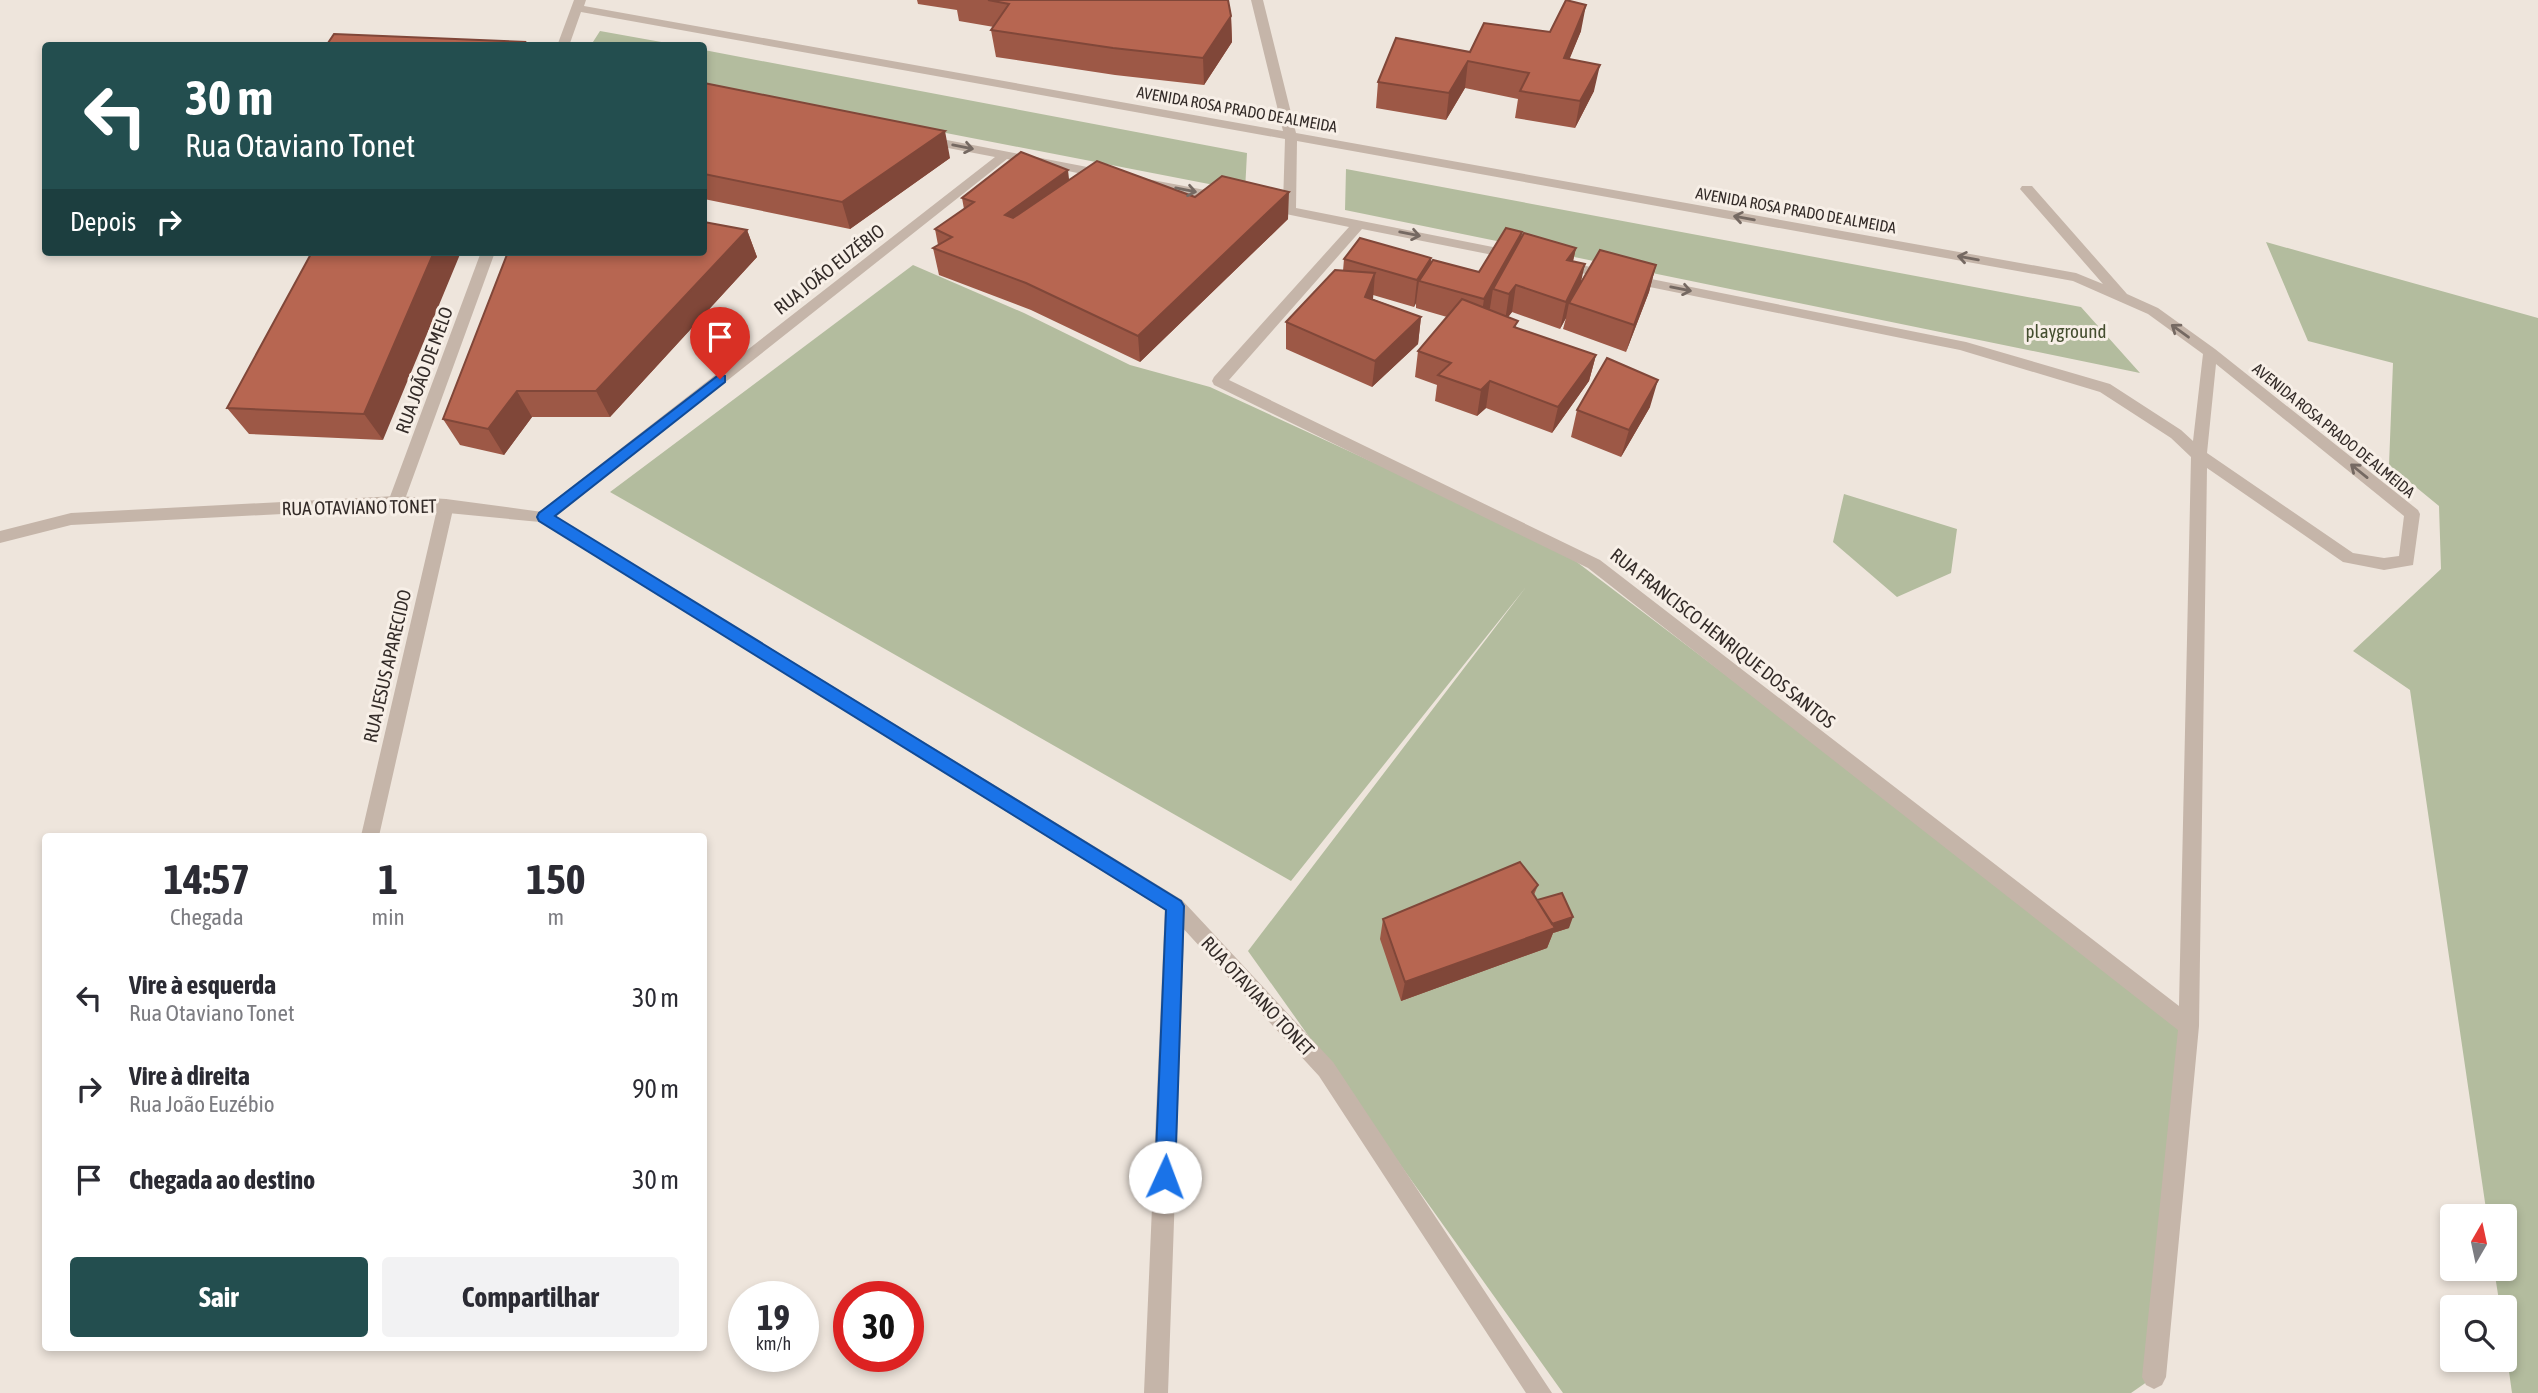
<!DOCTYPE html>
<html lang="pt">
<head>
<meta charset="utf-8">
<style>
	body { margin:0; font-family:"Asap Condensed",sans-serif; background:#f2f2f3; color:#2b2b33; height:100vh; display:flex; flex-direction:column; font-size:26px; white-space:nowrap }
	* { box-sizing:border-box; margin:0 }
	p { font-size:23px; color:#7c7c81 }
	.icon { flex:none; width:38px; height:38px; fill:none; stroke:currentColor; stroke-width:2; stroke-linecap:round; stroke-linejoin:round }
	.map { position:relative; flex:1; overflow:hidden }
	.side { position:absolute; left:42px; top:833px; width:665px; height:518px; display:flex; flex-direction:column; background:#fff; border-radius:7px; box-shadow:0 4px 10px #0003 }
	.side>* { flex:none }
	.guide { position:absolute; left:42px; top:42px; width:665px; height:214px; border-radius:7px; box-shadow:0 4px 10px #0003; background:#234e4f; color:#fff; overflow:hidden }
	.needle { width:46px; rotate:9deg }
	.controls { position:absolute; left:2440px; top:1204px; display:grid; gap:14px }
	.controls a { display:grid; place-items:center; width:77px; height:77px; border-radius:7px; background:#fff; box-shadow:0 4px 10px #0003; font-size:35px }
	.speed { position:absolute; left:728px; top:1281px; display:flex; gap:14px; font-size:35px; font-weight:700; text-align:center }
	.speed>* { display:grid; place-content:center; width:91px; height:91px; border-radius:50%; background:#fff; box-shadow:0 4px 10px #0003; line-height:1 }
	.speed small { font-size:18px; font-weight:400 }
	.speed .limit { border:10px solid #d22; background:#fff; color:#111 }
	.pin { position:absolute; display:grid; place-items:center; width:60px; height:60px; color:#fff; margin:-72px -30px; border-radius:50% 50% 50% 0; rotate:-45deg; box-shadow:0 0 7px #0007 }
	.pin .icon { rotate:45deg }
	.me { position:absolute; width:77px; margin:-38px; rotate:2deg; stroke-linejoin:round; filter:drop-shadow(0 0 5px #0008) }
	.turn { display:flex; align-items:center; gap:24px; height:147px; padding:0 28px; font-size:32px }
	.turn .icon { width:91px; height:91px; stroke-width:2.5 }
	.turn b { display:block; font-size:49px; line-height:60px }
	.then { display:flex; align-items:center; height:66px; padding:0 28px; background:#0003; gap:14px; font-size:26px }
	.eta { display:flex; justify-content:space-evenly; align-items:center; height:119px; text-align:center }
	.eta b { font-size:42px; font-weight:700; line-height:49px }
	.primary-button { display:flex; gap:14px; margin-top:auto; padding:14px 28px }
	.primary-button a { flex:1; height:80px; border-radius:7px; background:#234e4f; color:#fff; font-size:28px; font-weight:700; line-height:80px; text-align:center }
	.primary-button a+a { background:#f2f2f3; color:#2b2b33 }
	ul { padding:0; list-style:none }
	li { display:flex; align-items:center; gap:21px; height:91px; padding:0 28px }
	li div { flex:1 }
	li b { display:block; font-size:26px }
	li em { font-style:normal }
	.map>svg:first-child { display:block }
	.green { fill:#b3bc9e }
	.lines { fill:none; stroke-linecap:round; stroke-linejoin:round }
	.minor { fill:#c5b5a9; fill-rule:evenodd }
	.tertiary { fill:#c5b5a9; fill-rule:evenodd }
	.wall { fill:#9d5846 }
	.shaded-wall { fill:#804739 }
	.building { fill:#b76651; stroke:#804739; stroke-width:2 }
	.oneway { stroke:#756962 }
	.route { fill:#1a73e8; stroke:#114b97; stroke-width:2 }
	.labels { text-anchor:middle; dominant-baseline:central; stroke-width:6; stroke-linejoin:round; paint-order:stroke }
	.far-street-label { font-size:16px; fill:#332b28; stroke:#f7efe7 }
	.street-label { font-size:19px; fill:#332b28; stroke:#f7efe7 }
	.park-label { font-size:19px; fill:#444e2f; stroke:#f7efe7 }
</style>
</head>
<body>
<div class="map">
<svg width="2538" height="1393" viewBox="0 0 2538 1393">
	<rect width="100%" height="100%" fill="#eee5dc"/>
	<path class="green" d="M 600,31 L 678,45 L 591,45 Z
		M 704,50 L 1247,153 L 1245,191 L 704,86 Z
		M 1346,169 L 2081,307 L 2140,373 L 1345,210 Z
		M 2266,242 L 2538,318 L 2538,1393 L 2512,1393 L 2504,1336 L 2504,1307 L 2500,1307 L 2494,1269 L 2504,1269 L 2504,1216 L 2487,1216 L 2410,690 L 2353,651 L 2441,569 L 2439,506 L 2389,465 L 2393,363 L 2308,341 Z
		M 913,265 L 1024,313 L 1130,365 L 1210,387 L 1557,547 L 2189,1026 L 2154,1377 L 2131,1393 L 1563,1393 L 1248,951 L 1526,587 L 1291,881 L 610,492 Z
		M 1844,494 L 1957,529 L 1951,573 L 1897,597 L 1833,542 Z"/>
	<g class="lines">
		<path class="minor" d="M 574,0 L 586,0 L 584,6 L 1283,131 L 1251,0 L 1263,0 L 1296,133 L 2076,273 L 2103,284 L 2020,189 L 2022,186 L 2032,186 L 2127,294 L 2158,308 L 2215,349 L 2418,510 L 2420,514 L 2413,565 L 2384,570 L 2343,562 L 2207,468 L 2199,1026 L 2166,1377 L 2162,1385 L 2154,1389 L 2146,1385 L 2142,1377 L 2178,1030 L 1588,568 L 1214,385 L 1212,381 L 1214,377 L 1349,227 L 1261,209 L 1261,203 L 1283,205 L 1285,139 L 581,12 L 569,46 L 557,46 ZM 1297,141 L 2073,281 L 2148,314 L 2203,354 L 2193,441 L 2181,430 L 2110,384 L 1966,342 L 1561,261 L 1554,265 L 1561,269 L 1960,350 L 2100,392 L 2171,438 L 2191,457 L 2179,1006 L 1600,560 L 1229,380 L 1362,229 L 1513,259 L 1520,255 L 1513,251 L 1296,208 ZM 2216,364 L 2404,516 L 2399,556 L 2384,558 L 2353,553 L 2207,453 Z
			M 926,136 L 1108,171 L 1114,175 L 1108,179 L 1007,159 L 550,521 L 538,521 L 536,517 L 538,513 L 995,157 L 922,143 L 922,137 Z
			M 1142,178 L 1221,193 L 1228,197 L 1221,201 L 1137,185 L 1136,182 Z
			M 481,252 L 495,252 L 404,502 L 396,508 L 390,506 L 388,502 Z
			M 446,499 L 454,505 L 379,836 L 361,836 L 438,505 Z
			M 1175,897 L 1182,900 L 1185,906 L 1168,1393 L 1144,1393 L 1165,906 L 1168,900 Z"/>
		<path class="tertiary" d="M 396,496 L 446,499 L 550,513 L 1182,900 L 1333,1062 L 1552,1393 L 1526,1393 L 1319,1076 L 1168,912 L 540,522 L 396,508 L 71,525 L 0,543 L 0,531 L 71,513 Z"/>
	</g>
	<path class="wall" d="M 917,0 L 1228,0 L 1231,16 L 1232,42 L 1204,85 L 1115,75 L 996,57 L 991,30 L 994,27 L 959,21 L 957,10 L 918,4 Z
		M 1581,31 L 1569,59 L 1594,91 L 1575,128 L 1515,118 L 1518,99 L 1465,88 L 1446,120 L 1376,108 L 1378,82 L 1470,52 L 1550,32 Z
		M 704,83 L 950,158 L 850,229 L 704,199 Z
		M 1069,180 L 1195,197 L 1288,219 L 1140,362 L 1031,310 L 939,275 L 933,248 L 938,245 L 935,229 L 964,209 L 962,198 Z
		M 747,230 L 757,257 L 610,417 L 532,417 L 504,455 L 460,445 L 443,419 Z
		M 1522,232 L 1521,239 L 1576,248 L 1573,261 L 1581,282 L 1656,265 L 1649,292 L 1626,352 L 1563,329 L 1566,318 L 1560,329 L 1512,312 L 1508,317 L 1517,328 L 1596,355 L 1589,381 L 1552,433 L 1486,408 L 1477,416 L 1435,401 L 1437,385 L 1415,377 L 1418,351 L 1447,317 L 1416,308 L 1416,303 L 1414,307 L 1373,295 L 1373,299 L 1421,317 L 1418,344 L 1372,387 L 1286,349 L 1286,322 L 1343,271 L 1344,259 L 1431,258 L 1431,263 L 1479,272 Z
		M 312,252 L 383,440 L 249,434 L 227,408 Z
		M 1650,407 L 1621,457 L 1571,437 L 1577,410 Z
		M 1538,885 L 1534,895 L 1537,900 L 1569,928 L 1553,933 L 1547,948 L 1401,1001 L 1380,939 L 1383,919 Z"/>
	<path class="shaded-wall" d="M 1586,5 L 1581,31 L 1559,85 L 1564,58 Z
		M 1231,16 L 1232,42 L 1204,85 L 1203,58 Z
		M 1468,61 L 1465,88 L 1446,120 L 1449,93 Z
		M 1600,65 L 1594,91 L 1575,128 L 1580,101 Z
		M 945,131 L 950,158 L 850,229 L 842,202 Z
		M 1068,170 L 1071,197 L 1010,242 L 1005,215 Z
		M 1289,192 L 1288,219 L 1140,362 L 1138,336 Z
		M 747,230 L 757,257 L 610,417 L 596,391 Z
		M 1522,232 L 1517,259 L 1493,289 L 1490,308 L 1480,326 L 1484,299 Z
		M 1576,248 L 1570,274 L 1567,260 Z
		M 434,252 L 461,252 L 383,440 L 364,414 Z
		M 1431,258 L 1428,284 L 1419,281 L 1416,303 L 1414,307 L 1417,280 Z
		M 1585,264 L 1579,291 L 1569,303 L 1566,318 L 1560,329 L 1566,302 Z
		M 1656,265 L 1649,292 L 1626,352 L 1634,325 Z
		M 1375,273 L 1373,299 L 1365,297 Z
		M 1516,285 L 1512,312 L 1505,321 L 1509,294 Z
		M 1421,317 L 1418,344 L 1372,387 L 1375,361 Z
		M 1596,355 L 1589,381 L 1552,433 L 1558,407 Z
		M 1658,380 L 1650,407 L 1621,457 L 1629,430 Z
		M 1490,381 L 1486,408 L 1477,416 L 1481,390 Z
		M 517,391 L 532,417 L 504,455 L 488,429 Z
		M 1573,917 L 1569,928 L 1553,933 L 1547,948 L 1401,1001 L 1405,982 L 1543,926 Z"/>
	<path class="building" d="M 988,0 L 1228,0 L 1231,16 L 1203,58 L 1113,48 L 991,30 L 1009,4 Z
		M 1566,0 L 1586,5 L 1564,58 L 1600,65 L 1580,101 L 1520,91 L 1529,73 L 1468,61 L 1449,93 L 1378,82 L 1396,38 L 1470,52 L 1484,23 L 1550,32 Z
		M 334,34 L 525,42 L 523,46 L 326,46 Z
		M 704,83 L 945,131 L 842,202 L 704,174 Z
		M 1021,152 L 1068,170 L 1005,215 L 1013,218 L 1097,161 L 1195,197 L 1222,176 L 1289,192 L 1138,336 L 1026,283 L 933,248 L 952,237 L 935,229 L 974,202 L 962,198 Z
		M 704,222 L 747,230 L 596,391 L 517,391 L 488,429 L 443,419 L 508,252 L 704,252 Z
		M 1506,228 L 1522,232 L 1484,299 L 1419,281 L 1433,260 L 1479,272 Z
		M 1524,233 L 1576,248 L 1567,260 L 1585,264 L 1566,302 L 1516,285 L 1509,294 L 1493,289 Z
		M 1360,238 L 1431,258 L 1417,280 L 1344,259 Z
		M 1600,250 L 1656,265 L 1634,325 L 1569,303 Z
		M 312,252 L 434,252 L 364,414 L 227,408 Z
		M 1335,270 L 1375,273 L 1365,297 L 1421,317 L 1375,361 L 1286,322 Z
		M 1462,299 L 1518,321 L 1514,327 L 1596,355 L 1558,407 L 1490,381 L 1481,390 L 1438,375 L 1451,363 L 1418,351 Z
		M 1607,358 L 1658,380 L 1629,430 L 1577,410 Z
		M 1520,862 L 1538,885 L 1532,892 L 1555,928 L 1405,982 L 1383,919 Z
		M 1562,893 L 1573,917 L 1552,924 L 1537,900 Z"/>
	<defs><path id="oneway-shaft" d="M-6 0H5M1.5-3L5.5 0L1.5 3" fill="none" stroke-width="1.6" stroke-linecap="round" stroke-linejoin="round" transform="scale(1.75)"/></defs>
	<g class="oneway">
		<use href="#oneway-shaft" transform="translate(963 147) rotate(11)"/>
		<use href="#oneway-shaft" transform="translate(1186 190) rotate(11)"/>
		<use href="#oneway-shaft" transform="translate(1744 218) rotate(-170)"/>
		<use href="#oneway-shaft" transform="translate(1410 234) rotate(11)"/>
		<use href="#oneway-shaft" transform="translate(1968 258) rotate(-170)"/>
		<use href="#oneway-shaft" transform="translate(1681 289) rotate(11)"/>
		<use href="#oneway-shaft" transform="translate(2180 331) rotate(-144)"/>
		<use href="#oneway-shaft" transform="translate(2359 471) rotate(-141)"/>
	</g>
	<path class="route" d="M 720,374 L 725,376 L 725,382 L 555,516 L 1181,901 L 1184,906 L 1175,1177 L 1172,1184 L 1165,1186 L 1158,1184 L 1155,1177 L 1166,910 L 539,521 L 537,517 L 539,513 Z"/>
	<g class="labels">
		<g class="far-street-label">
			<text transform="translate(1237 109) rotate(10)">AVENIDA ROSA PRADO DE ALMEIDA</text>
			<text transform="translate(1796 210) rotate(10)">AVENIDA ROSA PRADO DE ALMEIDA</text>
			<text transform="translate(2334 430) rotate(39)">AVENIDA ROSA PRADO DE ALMEIDA</text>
		</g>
		<g class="street-label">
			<text transform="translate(829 269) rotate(-38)">RUA JOÃO EUZÉBIO</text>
			<text transform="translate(424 370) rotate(-70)">RUA JOÃO DE MELO</text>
			<text transform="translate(359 507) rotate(-1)">RUA OTAVIANO TONET</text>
			<text transform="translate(1723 638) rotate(38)">RUA FRANCISCO HENRIQUE DOS SANTOS</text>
			<text transform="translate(387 666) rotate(-77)">RUA JESUS APARECIDO</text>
			<text transform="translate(1258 996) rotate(47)">RUA OTAVIANO TONET</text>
		</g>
		<g class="park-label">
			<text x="2066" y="331">playground</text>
		</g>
	</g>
</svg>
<div class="controls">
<a><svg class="needle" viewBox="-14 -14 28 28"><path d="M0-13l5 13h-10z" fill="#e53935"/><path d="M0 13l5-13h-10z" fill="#7c7c81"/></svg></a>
<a><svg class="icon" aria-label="search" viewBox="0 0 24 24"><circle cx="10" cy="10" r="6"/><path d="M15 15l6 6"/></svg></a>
</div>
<div class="speed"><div>19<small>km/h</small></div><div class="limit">30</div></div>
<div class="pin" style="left:720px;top:379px;background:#d93025"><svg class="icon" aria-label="arrive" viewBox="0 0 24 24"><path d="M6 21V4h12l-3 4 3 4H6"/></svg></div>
<svg class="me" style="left:1165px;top:1177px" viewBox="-20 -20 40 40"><circle r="19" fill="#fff"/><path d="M0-13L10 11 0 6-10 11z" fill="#1a73e8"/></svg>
<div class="guide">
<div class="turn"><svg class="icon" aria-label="left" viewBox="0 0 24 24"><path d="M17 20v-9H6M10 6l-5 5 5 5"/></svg><div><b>30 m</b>Rua Otaviano Tonet</div></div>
<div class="then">Depois<svg class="icon" aria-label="right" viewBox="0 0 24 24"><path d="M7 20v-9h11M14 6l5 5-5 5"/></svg></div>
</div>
<section class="side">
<div class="eta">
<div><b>14:57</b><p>Chegada</p></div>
<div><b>1</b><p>min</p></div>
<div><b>150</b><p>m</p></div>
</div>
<ul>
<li><svg class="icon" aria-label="left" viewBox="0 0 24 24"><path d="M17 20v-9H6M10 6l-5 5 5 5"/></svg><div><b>Vire à esquerda</b><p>Rua Otaviano Tonet</p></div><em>30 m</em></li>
<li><svg class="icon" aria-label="right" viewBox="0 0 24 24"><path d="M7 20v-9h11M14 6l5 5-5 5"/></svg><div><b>Vire à direita</b><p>Rua João Euzébio</p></div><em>90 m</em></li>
<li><svg class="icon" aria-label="arrive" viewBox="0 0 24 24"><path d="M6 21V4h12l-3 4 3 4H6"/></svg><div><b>Chegada ao destino</b></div><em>30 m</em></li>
</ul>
<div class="primary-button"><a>Sair</a><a>Compartilhar</a></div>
</section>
</div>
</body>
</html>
